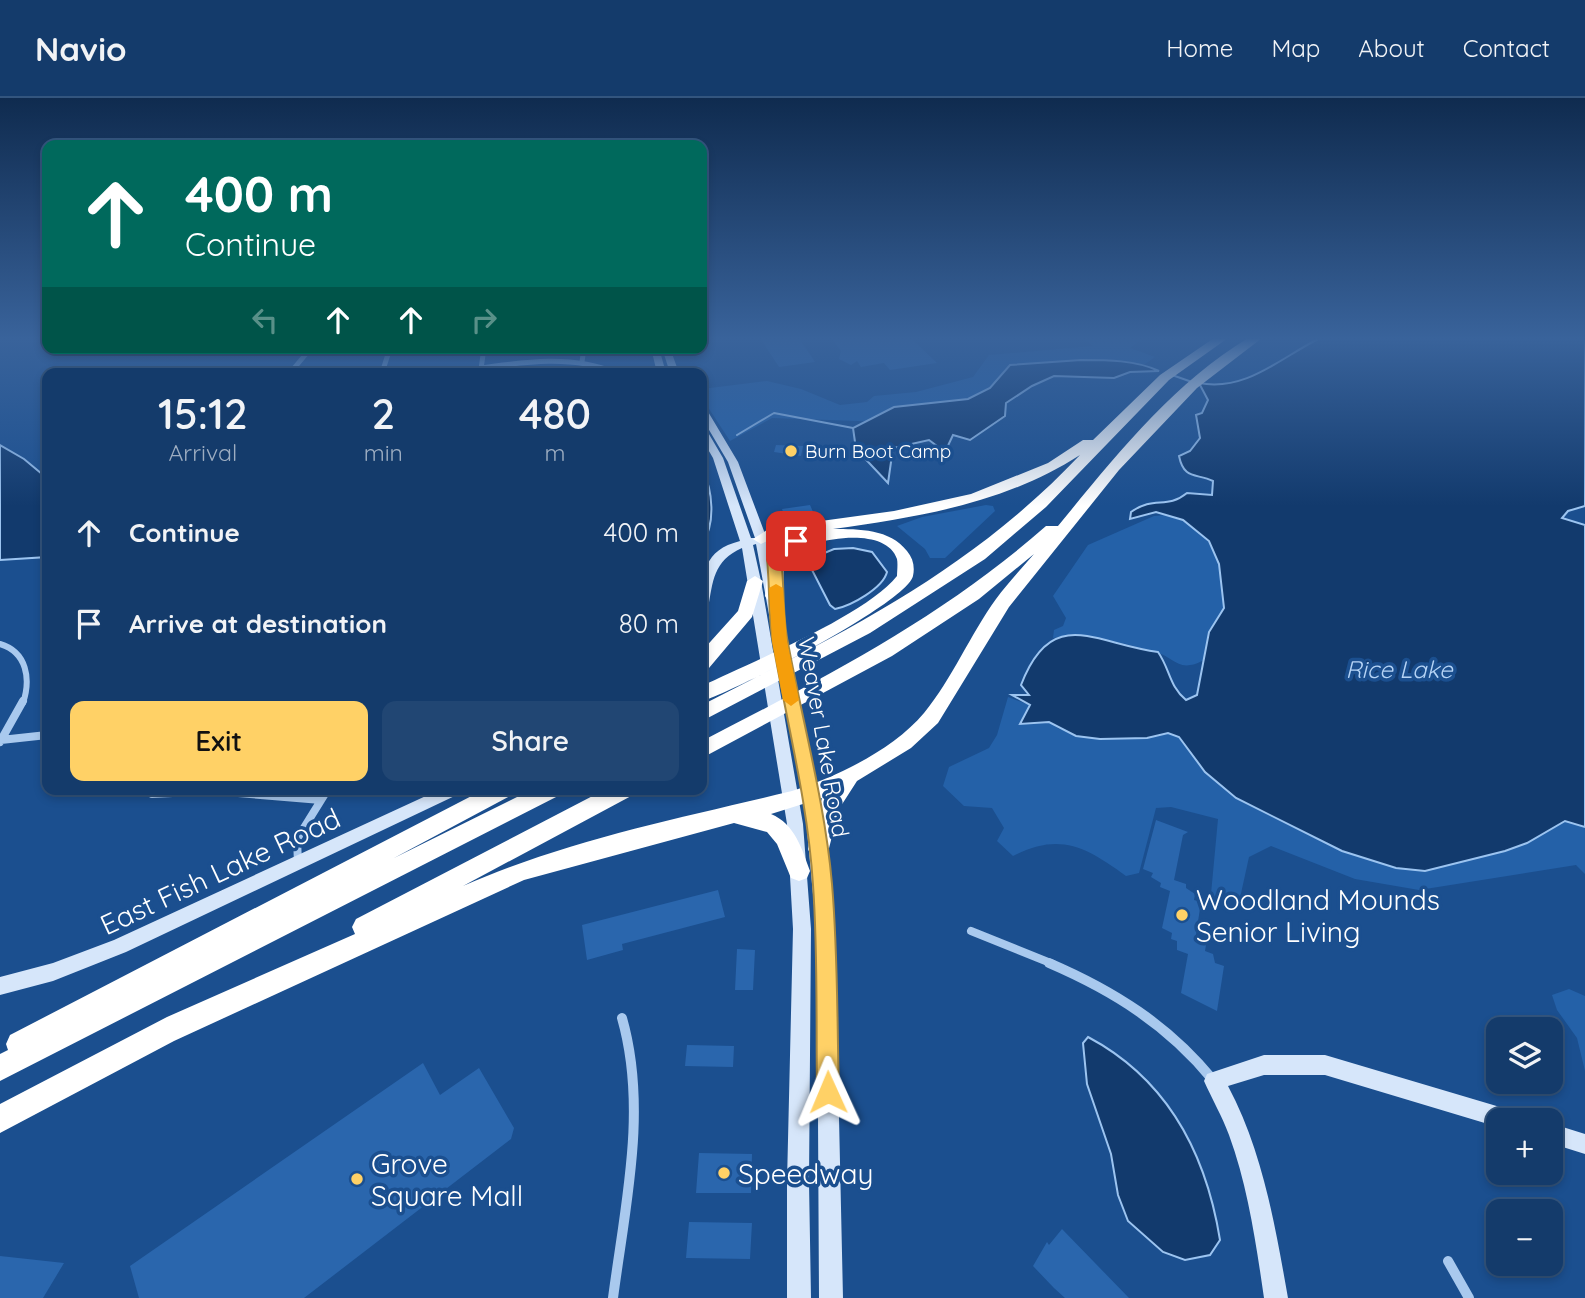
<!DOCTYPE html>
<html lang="en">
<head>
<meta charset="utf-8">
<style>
	body { margin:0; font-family:Quicksand,sans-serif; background:#214673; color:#f1f3f6; height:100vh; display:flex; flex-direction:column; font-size:26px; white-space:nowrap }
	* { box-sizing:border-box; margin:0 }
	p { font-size:23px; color:#9dadc1 }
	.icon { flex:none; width:38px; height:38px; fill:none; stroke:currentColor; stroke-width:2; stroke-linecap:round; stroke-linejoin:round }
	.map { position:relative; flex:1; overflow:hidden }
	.drawer { position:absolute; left:42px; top:270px; width:665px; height:427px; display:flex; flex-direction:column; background:#143b6b; border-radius:14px; box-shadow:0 4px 10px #0003,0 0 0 2px #33557e }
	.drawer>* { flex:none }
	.guide { position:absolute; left:42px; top:42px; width:665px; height:214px; border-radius:14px; box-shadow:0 4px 10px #0003,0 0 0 2px #33557e; background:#00695c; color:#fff; overflow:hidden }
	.controls { position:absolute; left:1486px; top:919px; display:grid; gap:14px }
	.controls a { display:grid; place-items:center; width:77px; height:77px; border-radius:14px; background:#143b6b; box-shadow:0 4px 10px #0003,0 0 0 2px #33557e; font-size:35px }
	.pin { position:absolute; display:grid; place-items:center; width:60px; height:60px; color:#fff; margin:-30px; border-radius:14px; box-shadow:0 4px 10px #0006 }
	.me { position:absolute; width:77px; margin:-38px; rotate:359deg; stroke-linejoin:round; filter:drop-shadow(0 0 5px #0008) }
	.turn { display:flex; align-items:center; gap:24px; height:147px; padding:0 28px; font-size:32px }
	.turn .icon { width:91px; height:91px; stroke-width:2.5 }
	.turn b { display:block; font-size:49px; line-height:60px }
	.lanes { display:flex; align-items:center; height:66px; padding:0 28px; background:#0003; justify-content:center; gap:35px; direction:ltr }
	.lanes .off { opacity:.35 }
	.eta { display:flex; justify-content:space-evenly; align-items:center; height:119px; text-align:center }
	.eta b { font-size:42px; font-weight:600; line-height:49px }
	.primary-button { display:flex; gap:14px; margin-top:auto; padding:14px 28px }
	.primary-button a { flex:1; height:80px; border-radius:14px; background:#ffd166; color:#111; font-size:28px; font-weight:600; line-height:80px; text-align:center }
	.primary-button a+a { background:#214673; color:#f1f3f6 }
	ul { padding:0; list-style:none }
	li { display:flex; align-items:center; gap:21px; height:91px; padding:0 28px }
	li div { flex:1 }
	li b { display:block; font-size:26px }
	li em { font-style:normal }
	header { display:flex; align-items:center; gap:42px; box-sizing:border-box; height:98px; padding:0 35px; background:#143b6b; border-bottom:2px solid #33557e }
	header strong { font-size:33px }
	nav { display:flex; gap:38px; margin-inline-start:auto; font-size:24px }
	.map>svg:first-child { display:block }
	.green { fill:#2461a8 }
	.water { fill:#123a6d; stroke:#9cc4f0; stroke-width:2 }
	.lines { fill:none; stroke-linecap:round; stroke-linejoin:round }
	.stream { stroke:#9cc4f0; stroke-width:2 }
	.building { fill:#2a66ad }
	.street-far3 { stroke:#a9c9ee; stroke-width:5 }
	.street-far2 { stroke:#a9c9ee; stroke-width:6 }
	.street-far1 { stroke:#a9c9ee; stroke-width:8 }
	.street { stroke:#a9c9ee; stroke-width:10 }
	.secondary { fill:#d6e6fa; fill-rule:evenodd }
	.highway { fill:#fff; fill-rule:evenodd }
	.route { fill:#ffd166; stroke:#a68842; stroke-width:2 }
	.slow { fill:#f59e0b }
	.poi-dot { fill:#ffd166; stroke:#1b4f8f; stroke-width:2.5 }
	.labels { text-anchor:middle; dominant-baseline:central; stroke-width:7; stroke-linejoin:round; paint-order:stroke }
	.far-poi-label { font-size:19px; fill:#fff; stroke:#1b4f8f; text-anchor:start }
	.street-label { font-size:23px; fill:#fff; stroke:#1b4f8f }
	.water-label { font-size:24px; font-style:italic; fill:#b5d3f5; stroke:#1b4f8f }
	.near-street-label { font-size:28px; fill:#fff; stroke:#1b4f8f }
	.near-poi-label { font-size:28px; fill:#fff; stroke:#1b4f8f; text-anchor:start }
</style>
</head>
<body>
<header>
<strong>Navio</strong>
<nav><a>Home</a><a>Map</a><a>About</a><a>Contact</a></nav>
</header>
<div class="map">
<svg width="1585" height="1200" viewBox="0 0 1585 1200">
	<rect width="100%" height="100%" fill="#1b4f8f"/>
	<path class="green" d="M 1083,240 L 1144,240 L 1130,250 L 1155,259 L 1145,266 L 1094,264 L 886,324 L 772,320 L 730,343 L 702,300 L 702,291 L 767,283 L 801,291 L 840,307 L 867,304 L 874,298 L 916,294 L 973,279 L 989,257 L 1093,248 Z
		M 986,407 L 993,408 L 995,413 L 945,460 L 930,460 L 925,451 L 897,428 L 922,419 Z
		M 1168,417 L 1190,426 L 1209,443 L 1219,466 L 1224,510 L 1209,534 L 1204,562 C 1178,576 1175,559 1155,554 C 1122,545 1087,534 1053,540 L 1054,532 L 1063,528 L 1066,520 L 1053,498 L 1088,447 L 1154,418 Z
		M 1008,599 L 1030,607 L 1021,626 L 1049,624 L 1059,631 L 1100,641 L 1147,640 L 1168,635 L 1179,639 L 1192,657 L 1236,700 L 1271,717 L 1479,759 L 1505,753 L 1565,723 L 1585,729 L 1585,776 L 1576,767 L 1419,792 L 1355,781 L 1271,748 L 1249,759 L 1240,800 L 1219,804 L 1211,796 L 1218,721 L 1171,709 L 1156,710 L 1139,775 L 1126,778 C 1086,749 1060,734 1013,758 L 997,743 L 1004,730 L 992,710 L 964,708 L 943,688 L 949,669 L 989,650 L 997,637 Z
		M 1569,891 L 1585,898 L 1585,973 L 1577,940 L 1557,912 L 1552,897 Z"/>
	<path class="water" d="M 1320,240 L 1585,240 L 1585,408 L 1568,413 L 1562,420 L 1585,427 L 1585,729 L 1565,723 L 1527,745 L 1505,753 L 1425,773 L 1396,770 L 1342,753 L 1236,700 L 1205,674 L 1179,639 L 1168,635 L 1147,640 L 1100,641 L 1076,638 L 1049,624 L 1020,626 L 1030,607 L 1012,597 L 1029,597 L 1021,587 C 1052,506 1095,546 1158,554 C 1170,571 1169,588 1186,602 L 1197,597 L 1209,534 L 1224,510 L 1219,466 L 1209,443 L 1183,422 L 1156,414 L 1130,421 L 1131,414 C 1155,397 1166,412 1187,395 L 1212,397 L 1213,383 C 1196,375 1184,382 1179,358 L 1190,353 L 1200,340 L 1196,317 L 1202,315 L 1208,302 L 1199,285 C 1246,294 1280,260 1320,240 Z
		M 1081,262 C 1107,262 1136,262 1159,273 L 1130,274 L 1114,280 L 1054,278 L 1032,288 L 1006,305 L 1005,318 L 970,342 L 953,337 L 945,354 L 929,342 L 893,350 L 888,385 L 856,351 L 853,330 L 894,309 L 968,301 L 990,290 L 1010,267 Z
		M 0,347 L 24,361 L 42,376 L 47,376 L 47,459 L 0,462 Z
		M 702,371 C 713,392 716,426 702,446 Z
		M 853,450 L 872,454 L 887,474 C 883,490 851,508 835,511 L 830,507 L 811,470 L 810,461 L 834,451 Z
		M 1088,939 C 1167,981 1206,1055 1220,1142 L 1210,1157 L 1185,1162 L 1163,1154 L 1128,1123 L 1118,1097 L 1111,1056 L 1087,986 L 1083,945 Z"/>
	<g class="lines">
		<path class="stream" d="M 1172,277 L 1192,284
			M 737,337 L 774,315 L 853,330"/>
	</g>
	<path class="building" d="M 760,240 L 799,240 L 815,264 L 779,269 Z
		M 831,240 L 911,240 L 937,265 L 890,272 L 884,265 L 861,269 L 857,263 L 851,267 L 839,261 L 841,253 Z
		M 776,347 L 803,348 L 801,358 L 774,354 Z
		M 810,407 L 814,416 L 791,424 L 786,422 L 782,411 Z
		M 1156,722 L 1188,734 L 1183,737 L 1174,782 L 1186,786 L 1186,790 L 1195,796 L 1194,802 L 1201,804 L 1195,843 L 1206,847 L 1205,853 L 1213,856 L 1215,865 L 1224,868 L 1217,913 L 1181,895 L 1188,856 L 1177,852 L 1177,843 L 1171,841 L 1172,835 L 1162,830 L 1170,793 L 1160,789 L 1161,785 L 1151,779 L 1153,775 L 1143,771 Z
		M 718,792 L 725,819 L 622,846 L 623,852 L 587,862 L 582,827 Z
		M 737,851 L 755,852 L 753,892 L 735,892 Z
		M 687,947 L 734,948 L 733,969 L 685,968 Z
		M 423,965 L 440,997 L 479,970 L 514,1030 L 511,1041 L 304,1200 L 139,1200 L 130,1168 Z
		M 699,1055 L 752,1056 L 751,1095 L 696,1095 Z
		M 689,1124 L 752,1125 L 750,1161 L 686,1160 Z
		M 1062,1131 L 1095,1165 L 1129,1200 L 1065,1200 L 1054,1190 L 1033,1168 L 1047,1144 L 1049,1147 Z
		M 0,1158 L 64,1165 L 43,1200 L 0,1200 Z"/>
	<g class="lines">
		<path class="street-far3" d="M 582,264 L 584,250
			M 481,271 L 484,250
			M 290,275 L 311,250
			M 382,275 L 390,250
			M 443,275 C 499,269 563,252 616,275"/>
		<path class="street-far2" d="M 0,546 C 27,554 31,581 23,605"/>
		<path class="street-far1" d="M 1,642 L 47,637
			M 0,644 L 23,603
			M 152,696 L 214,693 L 321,702
			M 298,765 L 297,741 L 328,691
			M 971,833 L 1053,866"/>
		<path class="street" d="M 1049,865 C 1114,893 1168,927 1213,982
			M 1448,1163 L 1469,1200
			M 613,1200 C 625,1108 648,1011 622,920"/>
		<path class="secondary" d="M 651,250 L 659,250 L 666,275 L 657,275 Z
			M 662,250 L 670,250 L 679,275 L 670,275 Z
			M 702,309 L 707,312 L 738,364 L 767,441 L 821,711 L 835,839 L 843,1200 L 819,1200 L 817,839 L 805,711 L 756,446 L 753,447 L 761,483 L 803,726 L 811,831 L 809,1084 L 811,1200 L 787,1200 L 787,1084 L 793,831 L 787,726 L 742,450 C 713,463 713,483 708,511 L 702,515 C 702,481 700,453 740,443 L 713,360 L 702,341 L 702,330 L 706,331 L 723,360 L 751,440 L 755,440 L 728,364 L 702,320 Z
			M 441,691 L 464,691 L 461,695 L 126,854 L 53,883 L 0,897 L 0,879 L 53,865 L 114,842 Z
			M 1264,957 L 1325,957 L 1510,1012 L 1517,1015 L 1520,1022 L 1498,1022 L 1498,1029 L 1325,977 L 1264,977 L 1228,988 C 1263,1054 1275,1127 1288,1200 L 1264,1200 C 1256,1145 1248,1089 1229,1037 C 1222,1018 1212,1001 1204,983 L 1207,976 Z
			M 1550,1025 L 1585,1036 L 1585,1056 L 1550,1045 Z"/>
		<path class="highway" d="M 1214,240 L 1228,240 L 1169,282 L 1046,409 L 985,461 L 870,535 L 702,623 L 702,607 C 844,534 968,475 1080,357 C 1006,405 919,419 833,431 C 859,431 890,431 907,453 C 913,460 915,469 913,478 C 907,505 733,594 702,603 L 702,588 C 751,564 865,518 897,478 C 897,474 898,466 897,461 C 885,425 805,442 784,459 L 783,498 L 780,502 L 768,502 L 765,498 L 770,453 L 783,443 L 824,432 L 775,439 L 761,446 L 753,441 L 770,430 L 894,413 L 971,396 L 1048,365 L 1083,342 L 1093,342 L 1160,277 Z
			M 1248,240 L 1262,240 L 1197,290 L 1119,372 L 1009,509 L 938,625 L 911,650 L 857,683 L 839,711 L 827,758 L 819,761 L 811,758 L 808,751 L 822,700 L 771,716 C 795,726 802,751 810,773 L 807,780 L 799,783 L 791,780 L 777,746 L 767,734 L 734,725 L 524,782 L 174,943 L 0,1035 L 0,1006 L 167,919 L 355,836 L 352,829 L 356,821 L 606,691 L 636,691 L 633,697 L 463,788 C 567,742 681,720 792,693 C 838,678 893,652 924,615 C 952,581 970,537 996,501 C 1007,486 1021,471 1034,456 L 979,501 L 892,558 L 702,660 L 702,643 C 824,580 943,519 1046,428 L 1058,428 C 1114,360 1171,287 1248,240 Z
			M 755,478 L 763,483 L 752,519 L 709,570 L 702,571 L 702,553 L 738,513 L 747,483 Z
			M 485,691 L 515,691 L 512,697 L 394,760 L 533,691 L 563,691 L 560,697 L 0,983 L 0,956 L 8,952 L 6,946 L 10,937 Z"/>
	</g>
	<linearGradient id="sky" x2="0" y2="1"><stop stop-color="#0f2b4f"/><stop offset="0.59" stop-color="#39639b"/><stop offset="1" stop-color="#39639b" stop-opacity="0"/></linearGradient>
	<rect width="1585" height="408" fill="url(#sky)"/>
	<path class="route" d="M 796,439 L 803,443 C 797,451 787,452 781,461 C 785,490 782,517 788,545 C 803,626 825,705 832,786 C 838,855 837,925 839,994 L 836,1002 L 828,1005 L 820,1002 L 817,994 C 816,925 818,855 813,787 C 808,705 787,626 773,545 C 768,517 770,490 767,461 L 776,448 Z"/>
	<path class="slow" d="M 776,486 L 783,490 L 787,543 L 799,602 L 791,608 L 783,602 L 772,543 L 769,490 Z"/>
	<g class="poi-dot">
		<circle cx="791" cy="353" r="7"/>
		<circle cx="1182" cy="817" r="7"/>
		<circle cx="724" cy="1075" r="7"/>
		<circle cx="357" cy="1081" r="7"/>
	</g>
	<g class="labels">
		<g class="far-poi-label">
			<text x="805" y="353">Burn Boot Camp</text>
		</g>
		<g class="street-label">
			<text transform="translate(824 639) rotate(80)">Weaver Lake Road</text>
		</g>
		<g class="water-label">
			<text x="1399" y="571">Rice Lake</text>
		</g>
		<g class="near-street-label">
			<text transform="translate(220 773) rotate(-25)">East Fish Lake Road</text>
		</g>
		<g class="near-poi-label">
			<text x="1196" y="801">Woodland Mounds<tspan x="1196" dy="32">Senior Living</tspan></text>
			<text x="371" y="1065">Grove<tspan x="371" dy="32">Square Mall</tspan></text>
			<text x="738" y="1075">Speedway</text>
		</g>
	</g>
</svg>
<div class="controls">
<a><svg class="icon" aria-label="layers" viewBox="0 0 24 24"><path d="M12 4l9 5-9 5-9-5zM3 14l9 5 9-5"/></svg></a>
<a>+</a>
<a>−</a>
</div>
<div class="pin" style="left:796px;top:443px;background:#d93025"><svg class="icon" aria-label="arrive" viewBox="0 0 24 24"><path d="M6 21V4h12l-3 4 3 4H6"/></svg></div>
<svg class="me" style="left:828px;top:994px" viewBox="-20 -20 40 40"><path d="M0-17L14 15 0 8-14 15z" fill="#ffd166" stroke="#fff" stroke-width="4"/></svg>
<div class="guide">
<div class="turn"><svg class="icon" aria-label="ahead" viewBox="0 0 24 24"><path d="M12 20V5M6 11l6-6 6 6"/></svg><div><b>400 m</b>Continue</div></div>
<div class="lanes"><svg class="icon off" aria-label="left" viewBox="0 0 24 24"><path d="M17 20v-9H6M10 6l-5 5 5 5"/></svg><svg class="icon" aria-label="ahead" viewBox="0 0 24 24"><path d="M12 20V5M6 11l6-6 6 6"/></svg><svg class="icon" aria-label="ahead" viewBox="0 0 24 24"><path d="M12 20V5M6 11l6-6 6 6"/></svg><svg class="icon off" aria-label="right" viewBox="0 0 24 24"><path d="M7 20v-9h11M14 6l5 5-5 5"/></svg></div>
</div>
<section class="drawer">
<div class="eta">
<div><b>15:12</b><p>Arrival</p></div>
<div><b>2</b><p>min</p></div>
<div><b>480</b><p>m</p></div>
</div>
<ul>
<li><svg class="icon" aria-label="ahead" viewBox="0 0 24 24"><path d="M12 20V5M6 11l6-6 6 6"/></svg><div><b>Continue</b></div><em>400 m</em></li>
<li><svg class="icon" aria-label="arrive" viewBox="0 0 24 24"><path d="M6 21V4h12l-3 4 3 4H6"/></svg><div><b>Arrive at destination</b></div><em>80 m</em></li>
</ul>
<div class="primary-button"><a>Exit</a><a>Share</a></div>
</section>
</div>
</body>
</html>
